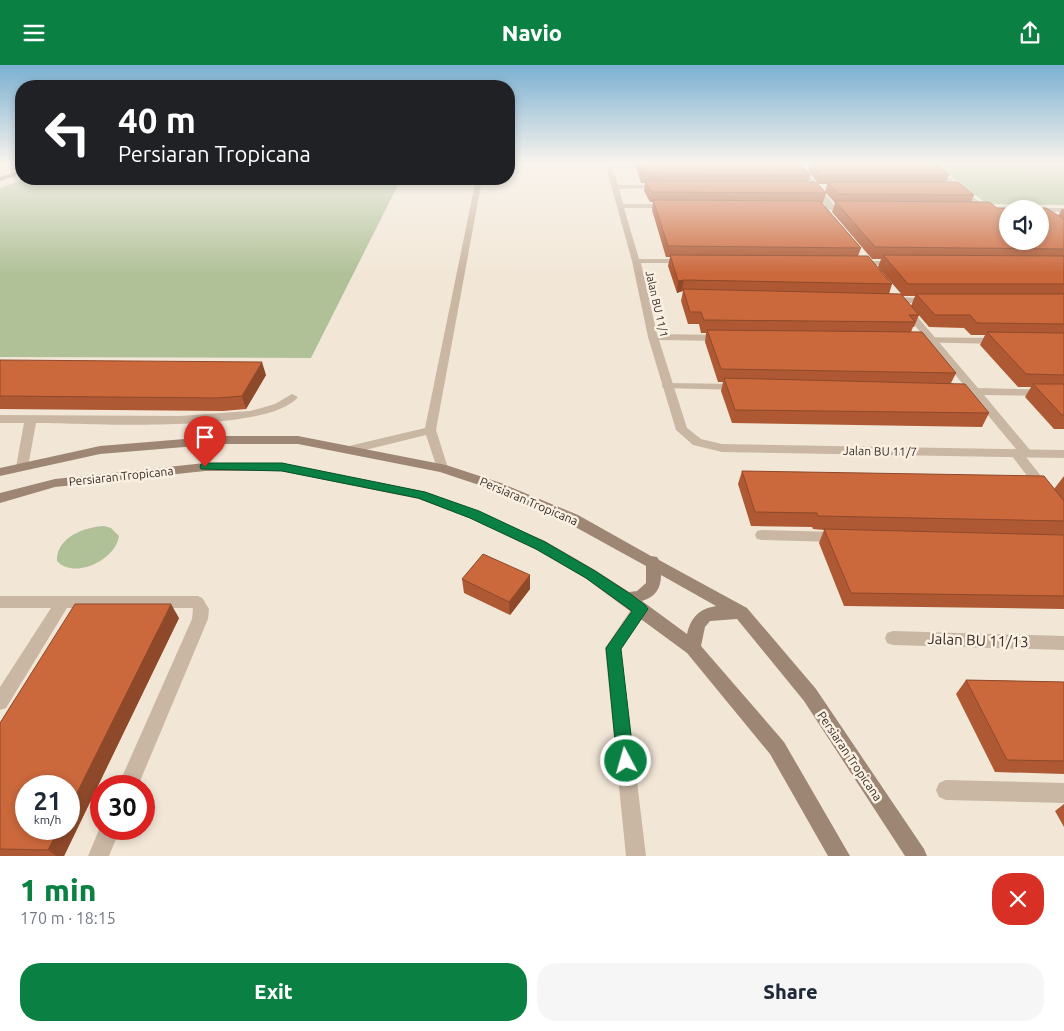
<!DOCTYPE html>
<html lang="en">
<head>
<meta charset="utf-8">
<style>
	body { margin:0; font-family:Ubuntu,sans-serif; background:#f6f6f7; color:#1f2937; height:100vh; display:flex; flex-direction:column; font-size:19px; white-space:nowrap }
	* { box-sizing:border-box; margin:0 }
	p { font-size:16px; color:#747a83 }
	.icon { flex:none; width:28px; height:28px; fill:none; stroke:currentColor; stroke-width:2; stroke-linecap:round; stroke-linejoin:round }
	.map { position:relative; height:791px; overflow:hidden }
	.sheet { display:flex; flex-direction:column; background:#fff; flex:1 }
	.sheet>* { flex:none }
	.hud { position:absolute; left:15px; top:15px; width:500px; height:105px; border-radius:20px; box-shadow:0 2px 8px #0003; background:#202124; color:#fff; overflow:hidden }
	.tools { position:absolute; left:999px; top:135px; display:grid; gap:10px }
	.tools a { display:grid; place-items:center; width:50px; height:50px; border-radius:50%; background:#fff; box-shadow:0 2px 8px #0003; font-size:25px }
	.speed { position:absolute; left:15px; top:710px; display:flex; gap:10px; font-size:25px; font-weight:700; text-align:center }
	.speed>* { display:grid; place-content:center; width:65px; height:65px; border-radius:50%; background:#fff; box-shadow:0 2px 8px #0003; line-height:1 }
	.speed small { font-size:12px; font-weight:400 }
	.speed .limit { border:8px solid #d22; background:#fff; color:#111 }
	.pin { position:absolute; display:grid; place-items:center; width:42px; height:42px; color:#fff; margin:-51px -21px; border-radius:50% 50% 50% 0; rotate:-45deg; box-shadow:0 0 5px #0007 }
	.pin .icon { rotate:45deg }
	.me { position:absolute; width:55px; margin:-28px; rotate:354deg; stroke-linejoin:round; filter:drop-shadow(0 0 4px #0008) }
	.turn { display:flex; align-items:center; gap:18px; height:105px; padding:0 20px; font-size:22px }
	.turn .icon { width:65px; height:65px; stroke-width:2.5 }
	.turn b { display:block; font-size:35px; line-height:42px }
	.round { display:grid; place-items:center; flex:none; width:52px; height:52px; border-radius:20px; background:#f6f6f7 }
	.summary { display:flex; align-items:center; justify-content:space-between; height:85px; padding:0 20px }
	h1 { font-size:30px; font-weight:800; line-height:38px; color:#0b8043 }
	.button { display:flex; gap:10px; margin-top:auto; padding:10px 20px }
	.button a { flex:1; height:58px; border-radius:20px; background:#0b8043; color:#fff; font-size:20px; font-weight:800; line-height:58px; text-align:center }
	.button a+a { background:#f6f6f7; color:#1f2937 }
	header { display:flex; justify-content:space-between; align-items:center; height:65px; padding:0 20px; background:#0b8043; color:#fff; font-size:22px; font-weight:800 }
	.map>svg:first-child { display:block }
	.green { fill:#b0c197 }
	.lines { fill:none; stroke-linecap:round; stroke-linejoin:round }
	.lane { fill:#cab7a3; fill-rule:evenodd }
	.street { fill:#cab7a3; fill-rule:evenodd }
	.secondary { fill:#9e8674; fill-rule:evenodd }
	.wall { fill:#af5934 }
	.shaded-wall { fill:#8e492a }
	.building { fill:#cb683c; stroke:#8e492a; fill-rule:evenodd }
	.route { fill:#0b8043; stroke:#07532c }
	.labels { text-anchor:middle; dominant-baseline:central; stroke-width:5; stroke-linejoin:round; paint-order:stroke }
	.far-street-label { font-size:11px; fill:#352b25; stroke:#faf1e3 }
	.street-label { font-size:12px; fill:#352b25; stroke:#faf1e3 }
	.near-street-label { font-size:15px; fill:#352b25; stroke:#faf1e3 }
</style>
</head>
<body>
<header><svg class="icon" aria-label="menu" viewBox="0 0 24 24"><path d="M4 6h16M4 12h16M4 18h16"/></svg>Navio<svg class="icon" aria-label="share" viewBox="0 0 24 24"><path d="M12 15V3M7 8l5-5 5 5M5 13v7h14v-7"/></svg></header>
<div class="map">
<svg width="1064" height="791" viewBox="0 0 1064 791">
	<rect width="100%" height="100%" fill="#f2e7d7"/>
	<path class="green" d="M 934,98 L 1064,98 L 1064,140 L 987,139 Z
		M 25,114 L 107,114 L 99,119 L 398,120 L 311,293 L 0,292 L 0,123 Z
		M 104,461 L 111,463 L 119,471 C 116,495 74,515 57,496 C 56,472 85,462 104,461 Z"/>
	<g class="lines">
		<path class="lane" d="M 793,98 L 799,98 L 835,141 L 835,145 L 829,145 Z
			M 923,98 L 930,98 L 986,142 L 986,146 L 980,146 Z
			M 661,120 L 663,121 L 663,123 L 614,124 L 611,122 L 614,120 Z
			M 889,232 L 929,233 L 934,236 L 929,239 L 886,237 L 884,235 Z
			M 906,241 L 909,242 L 978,323 L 1064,325 L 1064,331 L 984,330 L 1030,385 L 1032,388 L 1030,391 L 1026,392 L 1064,440 L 1064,455 L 1059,453 L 1012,391 L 1010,388 L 1012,385 L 1016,384 L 971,330 L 950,328 L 948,326 L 950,324 L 966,323 L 903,246 L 901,244 Z
			M 667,318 L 739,319 L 744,322 L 739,325 L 663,323 L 662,321 L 663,319 Z
			M 292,329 L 298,332 C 267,370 87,358 36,358 L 28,402 L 22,406 L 16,402 L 24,358 L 0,358 L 0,350 L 180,351 L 221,348 L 250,346 L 275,339 Z
			M 762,465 L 837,467 L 842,468 L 844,472 L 842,476 L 837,477 L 762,475 L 757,474 L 755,470 L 757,466 Z
			M 197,531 L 202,533 L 209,544 L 208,554 L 138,721 L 118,721 L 192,554 L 193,544 L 189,537 L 192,533 Z
			M 946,715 L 1064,718 L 1064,738 L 946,735 L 939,732 L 936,725 L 939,718 Z
			M 101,760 L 101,764 L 120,764 L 109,791 L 88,791 Z"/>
		<path class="street" d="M 605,98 L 657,100 L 657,102 L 655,103 L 613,103 L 623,139 L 668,139 L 672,141 L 668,143 L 624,143 L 639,194 L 687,194 L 691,196 L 687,198 L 641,198 L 657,269 L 722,270 L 727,273 L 722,276 L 659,275 L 687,363 L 701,374 L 722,379 L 1064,385 L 1064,393 L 722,387 L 693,380 L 676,365 L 648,272 L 632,196 Z
			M 476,114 L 482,114 L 436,365 L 448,403 L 442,407 L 438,406 L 426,370 L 353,388 L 349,387 L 347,384 L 349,381 L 425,363 Z
			M 807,140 L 850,141 L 854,143 L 850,145 L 810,144 L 806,142 Z
			M 1040,143 L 1064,143 L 1064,147 L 1040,147 L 1040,144 L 1037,144 Z
			M 854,196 L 897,196 L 901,198 L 897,200 L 857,200 L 853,198 Z
			M 912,272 L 999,273 L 1004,276 L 999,279 L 908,277 L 907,275 Z
			M 0,531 L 197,531 L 202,533 L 205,537 L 202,541 L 197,543 L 67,543 L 6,643 L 0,645 L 0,622 L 51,543 L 0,543 Z
			M 640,539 L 646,540 L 648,545 L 621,584 L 646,791 L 626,791 L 605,583 L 634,540 Z
			M 893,566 L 1064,571 L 1064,585 L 893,580 L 887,578 L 885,573 L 887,568 Z"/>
		<path class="secondary" d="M 21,105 L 21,109 L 0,116 L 0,112 Z
			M 221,371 L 298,371 L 446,400 L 501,418 L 578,450 L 651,491 L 657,492 L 659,495 L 747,543 L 816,624 L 924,784 L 927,791 L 905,791 L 804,636 L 737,554 L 710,556 L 705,562 L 701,581 L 784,677 L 850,791 L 828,791 L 770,689 L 687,588 L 585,513 L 535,484 L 469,453 L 419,434 L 281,406 L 205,406 L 55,422 L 0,438 L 0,428 L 55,414 L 205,398 L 281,398 L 426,427 L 479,447 L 545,476 L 595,505 L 629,527 L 637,526 L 646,518 L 646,501 L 568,458 L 491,424 L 440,407 L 298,379 L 221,379 L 100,389 L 0,411 L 0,403 L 100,381 ZM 661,510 L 716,541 C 698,544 691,553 687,569 L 642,536 C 655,532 661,524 661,510 Z"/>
	</g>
	<path class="wall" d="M 638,98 L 800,98 L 810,110 L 808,117 L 825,127 L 827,119 L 819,119 L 808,106 L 810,98 L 935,98 L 949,110 L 946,117 L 974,130 L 971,137 L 997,143 L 1058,151 L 1062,144 L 1064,144 L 1064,364 L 1054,364 L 1025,332 L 1031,322 L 1018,322 L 980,280 L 985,270 L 971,270 L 964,263 L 929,262 L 911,241 L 915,231 L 903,231 L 878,202 L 881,194 L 872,194 L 832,147 L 835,138 L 826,128 L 823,138 L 822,138 L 861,183 L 858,191 L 892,219 L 889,229 L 919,250 L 914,262 L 913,262 L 911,267 L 956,308 L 951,318 L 989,348 L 982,362 L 732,358 L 721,326 L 723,317 L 718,317 L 705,277 L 706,268 L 701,268 L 699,259 L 688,259 L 681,236 L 683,226 L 677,228 L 668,201 L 670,192 L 666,192 L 652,145 L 653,137 L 650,137 L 644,126 L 645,118 L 641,118 L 637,105 Z
		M 0,295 L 266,310 L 246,344 L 223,346 L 0,344 Z
		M 742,406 L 1054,424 L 1064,411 L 1064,544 L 844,541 L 819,478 L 824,465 L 813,464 L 812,462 L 751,461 L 738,419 Z
		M 530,510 L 530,524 L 510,550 L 464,528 L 462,514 Z
		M 179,553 L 64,791 L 0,791 L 0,658 Z
		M 966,615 L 1064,617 L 1064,709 L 995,707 L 956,629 Z
		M 1064,739 L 1064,762 L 1055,746 Z"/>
	<path class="shaded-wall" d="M 684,215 L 682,226 L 677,228 L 678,216 Z
		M 262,297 L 266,310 L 246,344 L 242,331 Z
		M 530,510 L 530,524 L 510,550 L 509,537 Z
		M 171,539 L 179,553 L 64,791 L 56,791 L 48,785 L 59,764 L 69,764 L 69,744 Z"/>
	<path class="building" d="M 639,98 L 800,98 L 810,110 L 642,109 Z
		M 812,98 L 935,98 L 949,110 L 821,110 Z
		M 645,116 L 816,117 L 826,128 L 651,127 Z
		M 828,117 L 958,117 L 974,130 L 838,129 Z
		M 653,135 L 820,136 L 861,183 L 668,181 Z
		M 835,136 L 989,137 L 997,143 L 1046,143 L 1064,154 L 1064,184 L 875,182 ZM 1008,144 L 1040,144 L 1040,176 L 1008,176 Z
		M 670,190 L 868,191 L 892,219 L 684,215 L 678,216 Z
		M 883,190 L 1064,191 L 1064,219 L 908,219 Z
		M 683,224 L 901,229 L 919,250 L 909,250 L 915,257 L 704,255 L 701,247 L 690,247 Z
		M 916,229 L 1064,229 L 1064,259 L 977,258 L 970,250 L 935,250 Z
		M 707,265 L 922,267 L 956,308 L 721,304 Z
		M 987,267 L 1064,268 L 1064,310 L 1026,309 Z
		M 0,295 L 262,297 L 242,331 L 218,333 L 0,331 Z
		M 724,313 L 965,319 L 989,348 L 735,345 Z
		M 1033,319 L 1064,319 L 1064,350 L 1062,350 Z
		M 742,406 L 1044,411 L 1064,436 L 1064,456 L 818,451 L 817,448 L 755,447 Z
		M 824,464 L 1064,470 L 1064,531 L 851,528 Z
		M 483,489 L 530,510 L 509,537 L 462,514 Z
		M 75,539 L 171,539 L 69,744 L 69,721 L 26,721 L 26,764 L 59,764 L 48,785 L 0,784 L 0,658 Z
		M 966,615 L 1064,617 L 1064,696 L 1007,695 Z"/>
	<linearGradient id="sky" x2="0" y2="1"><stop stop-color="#7ab0d2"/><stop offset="0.47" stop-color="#f9f4ed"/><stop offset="1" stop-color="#f9f4ed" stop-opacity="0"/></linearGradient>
	<rect width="1064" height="209" fill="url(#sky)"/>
	<path class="route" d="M 205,398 L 282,398 L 425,427 L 479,446 L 545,477 L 595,506 L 632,530 L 645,540 L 648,544 L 621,584 L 634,696 L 632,702 L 626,705 L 619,702 L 617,696 L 606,583 L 632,546 L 586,513 L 536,484 L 470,453 L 418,433 L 282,406 L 201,404 L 200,402 L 201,399 Z"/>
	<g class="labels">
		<g class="far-street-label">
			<text transform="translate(657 239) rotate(77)">Jalan BU 11/1</text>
		</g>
		<g class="street-label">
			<text transform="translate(880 386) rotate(1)">Jalan BU 11/7</text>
			<text transform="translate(121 411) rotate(-6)">Persiaran Tropicana</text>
			<text transform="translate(529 436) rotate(23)">Persiaran Tropicana</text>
			<text transform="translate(850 691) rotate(56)">Persiaran Tropicana</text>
		</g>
		<g class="near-street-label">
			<text transform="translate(978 575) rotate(2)">Jalan BU 11/13</text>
		</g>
	</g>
</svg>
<div class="tools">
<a><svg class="icon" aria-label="sound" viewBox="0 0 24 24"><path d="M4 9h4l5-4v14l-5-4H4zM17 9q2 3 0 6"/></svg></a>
</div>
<div class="speed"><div>21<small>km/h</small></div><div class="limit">30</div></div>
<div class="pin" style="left:205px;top:402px;background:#d93025"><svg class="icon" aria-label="arrive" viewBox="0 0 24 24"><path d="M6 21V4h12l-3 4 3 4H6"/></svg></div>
<svg class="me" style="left:626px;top:696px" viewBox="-20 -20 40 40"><circle r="17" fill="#0b8043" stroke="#fff" stroke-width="3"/><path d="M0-11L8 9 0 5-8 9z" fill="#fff"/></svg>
<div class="hud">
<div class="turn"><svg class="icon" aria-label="left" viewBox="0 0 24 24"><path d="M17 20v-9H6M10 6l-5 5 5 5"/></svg><div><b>40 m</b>Persiaran Tropicana</div></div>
</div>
</div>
<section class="sheet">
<div class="summary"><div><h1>1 min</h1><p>170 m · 18:15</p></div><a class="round" style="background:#d93025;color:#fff"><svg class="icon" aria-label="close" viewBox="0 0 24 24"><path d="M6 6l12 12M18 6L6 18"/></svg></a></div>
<div class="button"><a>Exit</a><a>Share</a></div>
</section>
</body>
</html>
